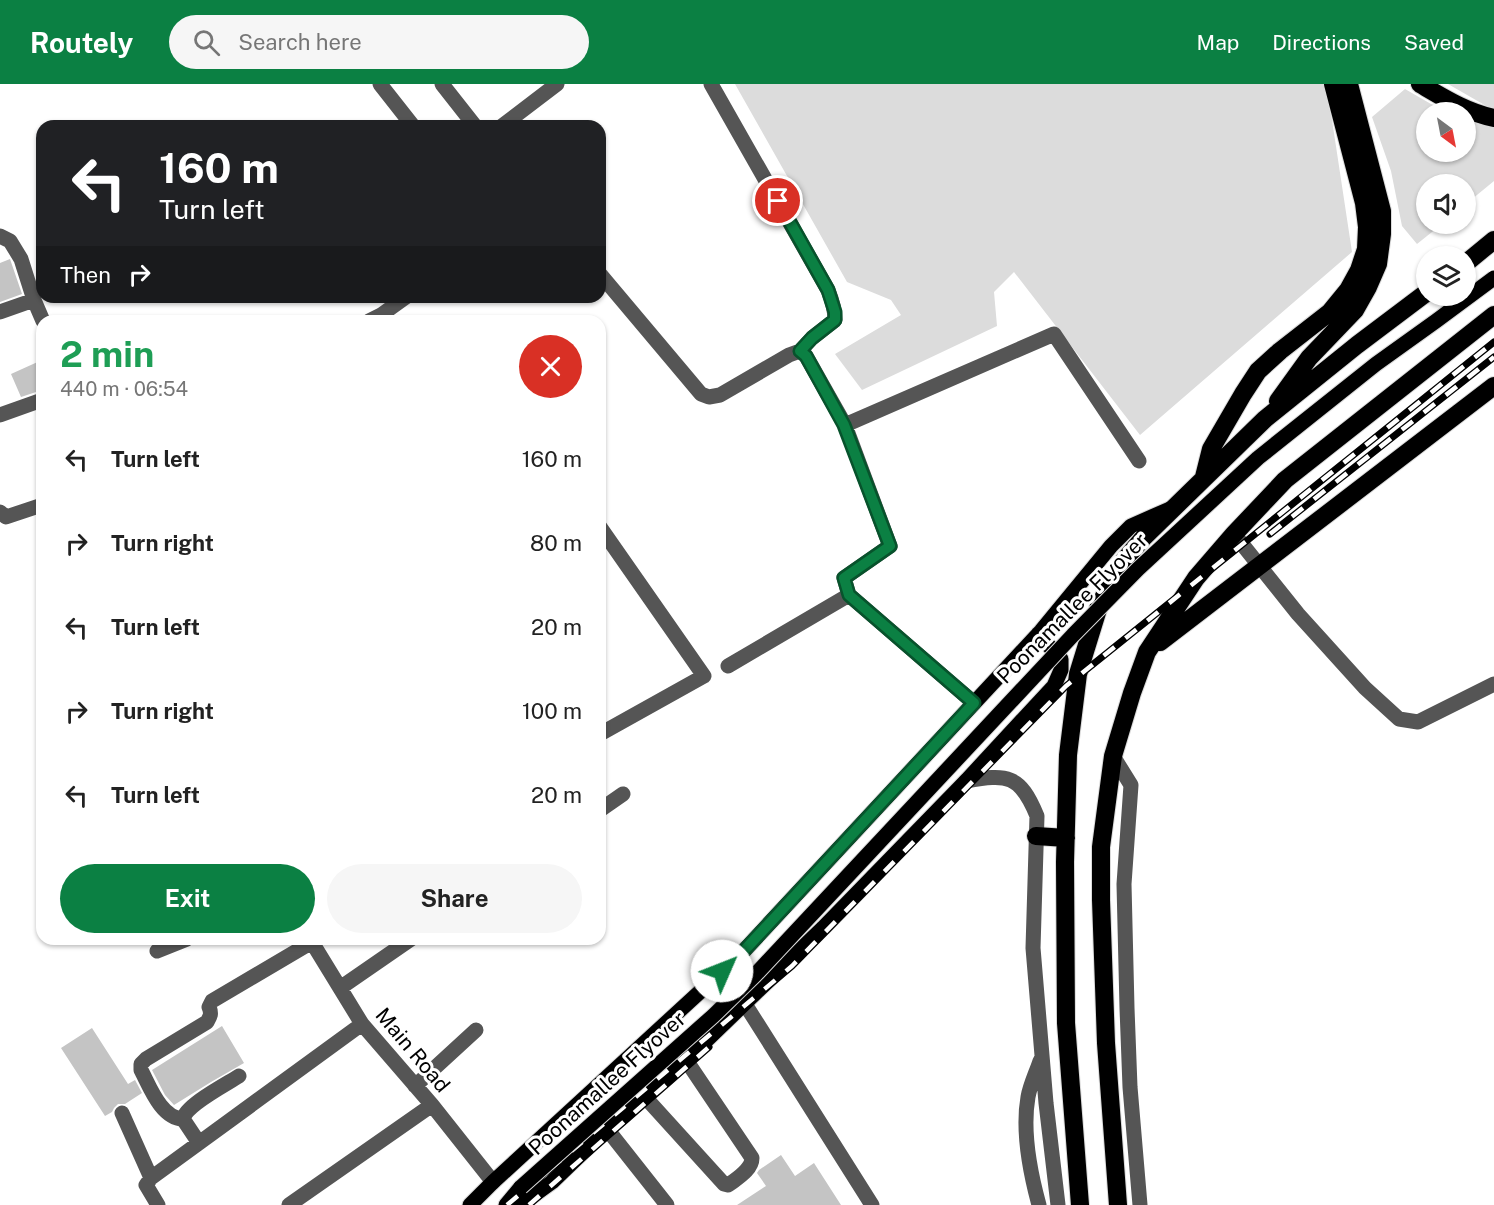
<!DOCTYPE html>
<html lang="en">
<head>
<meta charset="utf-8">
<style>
	body { margin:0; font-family:"Public Sans",sans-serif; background:#f6f6f6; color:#222; height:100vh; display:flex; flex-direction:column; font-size:22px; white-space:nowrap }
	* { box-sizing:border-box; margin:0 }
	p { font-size:20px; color:#767676 }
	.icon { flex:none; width:33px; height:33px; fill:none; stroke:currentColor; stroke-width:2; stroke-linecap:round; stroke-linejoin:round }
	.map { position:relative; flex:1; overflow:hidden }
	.sheet { position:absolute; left:36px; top:231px; width:570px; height:630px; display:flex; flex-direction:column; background:#fff; border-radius:18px; box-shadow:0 2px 4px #0004 }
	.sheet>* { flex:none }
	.top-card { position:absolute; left:36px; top:36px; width:570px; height:183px; border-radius:18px; box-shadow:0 2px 4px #0004; background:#202124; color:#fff; overflow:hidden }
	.needle { width:39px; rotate:148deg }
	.buttons { position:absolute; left:1416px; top:18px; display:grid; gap:12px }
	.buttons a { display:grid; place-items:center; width:60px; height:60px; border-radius:50%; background:#fff; box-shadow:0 2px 4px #0004; font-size:30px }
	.pin { position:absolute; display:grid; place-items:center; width:51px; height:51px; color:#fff; margin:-26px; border:3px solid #fff; border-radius:50%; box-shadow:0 2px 6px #0007 }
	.me { position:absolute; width:66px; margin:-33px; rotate:46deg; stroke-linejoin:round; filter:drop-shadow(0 0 4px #0008) }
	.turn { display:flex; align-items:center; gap:21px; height:126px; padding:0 24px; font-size:27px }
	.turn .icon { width:78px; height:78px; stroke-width:2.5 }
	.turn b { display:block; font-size:42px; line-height:51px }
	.then { display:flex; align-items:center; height:57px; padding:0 24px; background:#0003; gap:12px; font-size:22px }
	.round { display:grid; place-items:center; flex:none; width:63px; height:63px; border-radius:32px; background:#f6f6f6 }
	.overview { display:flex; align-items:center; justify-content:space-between; height:102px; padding:0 24px }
	h1 { font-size:36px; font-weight:700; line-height:45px; color:#1e9e55 }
	.button { display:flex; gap:12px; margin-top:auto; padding:12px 24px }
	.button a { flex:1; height:69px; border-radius:36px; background:#0b8043; color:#fff; font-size:24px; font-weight:700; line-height:69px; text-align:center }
	.button a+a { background:#f6f6f6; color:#222 }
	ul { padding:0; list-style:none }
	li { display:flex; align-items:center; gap:18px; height:84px; padding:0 24px }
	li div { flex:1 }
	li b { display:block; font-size:22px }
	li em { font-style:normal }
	header { display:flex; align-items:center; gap:36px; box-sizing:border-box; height:84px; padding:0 30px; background:#0b8043; color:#fff }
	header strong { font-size:28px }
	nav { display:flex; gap:33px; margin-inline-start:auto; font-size:21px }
	.search { width:420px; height:54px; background:#f6f6f6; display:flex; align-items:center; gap:15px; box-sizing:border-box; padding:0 21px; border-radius:33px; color:#767676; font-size:22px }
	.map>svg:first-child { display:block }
	.green { fill:#dcdcdc }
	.building { fill:#c4c4c4 }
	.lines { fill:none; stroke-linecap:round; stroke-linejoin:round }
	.major-casing { stroke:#dbdbdb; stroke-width:17 }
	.highway-casing { stroke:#dbdbdb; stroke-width:20 }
	.minor { stroke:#555; stroke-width:15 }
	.major { stroke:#000; stroke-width:15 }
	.highway { stroke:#000; stroke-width:18 }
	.rail-casing { stroke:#000; stroke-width:7 }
	.rail { stroke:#fff; stroke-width:4.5; stroke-dasharray:14; stroke-linecap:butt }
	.major-bridge-casing { stroke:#dbdbdb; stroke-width:17; stroke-linecap:butt }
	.major-bridge { stroke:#000; stroke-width:15 }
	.route-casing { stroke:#07532c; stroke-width:15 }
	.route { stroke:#0b8043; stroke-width:10 }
	.labels { text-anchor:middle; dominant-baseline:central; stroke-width:6; stroke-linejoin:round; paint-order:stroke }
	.street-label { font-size:21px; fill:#000; stroke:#fff }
</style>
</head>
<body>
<header>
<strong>Routely</strong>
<div class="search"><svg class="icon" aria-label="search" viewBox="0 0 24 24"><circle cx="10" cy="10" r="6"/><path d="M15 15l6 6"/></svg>Search here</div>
<nav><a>Map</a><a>Directions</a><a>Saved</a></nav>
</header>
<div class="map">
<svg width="1494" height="1121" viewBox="0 0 1494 1121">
	<rect width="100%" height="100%" fill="#fff"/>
	<path class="green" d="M 735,0 L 1324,0 L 1332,36 L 1352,168 L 1140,351 L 1014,188 L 994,208 L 997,242 L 862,306 L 835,270 L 901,231 L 891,216 L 847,198 Z
		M 1448,0 L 1494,0 L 1494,24 L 1488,23 Z
		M 1405,5 L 1431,20 L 1454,28 L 1426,28 L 1426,68 L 1466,68 L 1466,33 L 1494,44 L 1494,97 L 1466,120 L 1466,100 L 1426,100 L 1426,140 L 1442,140 L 1417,160 L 1402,142 L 1391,87 L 1372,33 Z"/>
	<path class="building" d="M 10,175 L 22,210 L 0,218 L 0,179 Z
		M 42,276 L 42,306 L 21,313 L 11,290 Z
		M 222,942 L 244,979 L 211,998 L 174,1021 L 165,1011 L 152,986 Z
		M 92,944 L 128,1000 L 135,996 L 142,1009 L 125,1020 L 118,1020 L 114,1024 L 112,1028 L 105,1032 L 61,964 Z
		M 781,1071 L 795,1092 L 814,1079 L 841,1121 L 737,1121 L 766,1102 L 757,1089 L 759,1086 Z"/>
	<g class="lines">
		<defs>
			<path id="major" d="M 470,1121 L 493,1098 L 740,871 L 1041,547 L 1111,462 L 1131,442 L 1172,424
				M 506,1121 L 521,1103
				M 520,1121 L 552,1098 L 607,1045 L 645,1013 L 686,976 L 823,844 L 966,697 L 1054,602 L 1061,586 L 1061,575 L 1038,550"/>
			<path id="highway" d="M 1420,0 C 1444,14 1466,28 1494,34
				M 1466,179 L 1494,156
				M 1278,317 L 1309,274 L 1355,226 L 1368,203 L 1378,180 L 1382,150 L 1382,127 L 1349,0
				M 1204,393 L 1211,365 L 1243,310 L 1258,287 L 1280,267 L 1330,228 L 1348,206 L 1359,186 L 1366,165 L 1367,143 L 1364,119 L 1333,0
				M 1160,558 L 1494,302
				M 1036,752 L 1066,754
				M 1080,1121 L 1066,939 L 1065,778 L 1068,671 L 1078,590 L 1099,522 L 1121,480 L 1144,453 L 1265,335 L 1357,261 L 1426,209
				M 1118,1121 L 1106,959 L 1101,816 L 1101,763 L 1113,672 L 1132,609 L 1147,568 L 1196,494 L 1234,450 L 1285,396 L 1494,231"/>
		</defs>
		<use href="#major" class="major-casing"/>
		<use href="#highway" class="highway-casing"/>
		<path class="minor" d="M 380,0 L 413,42
			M 442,0 L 475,42
			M 711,0 L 828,206 C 832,216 835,225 835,236 L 812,254 L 800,267
			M 502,42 L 557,0
			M 0,152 L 10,157 L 21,175 L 34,216 L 43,237
			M 600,190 L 701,310 L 709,313 L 720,311 L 789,271 L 800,267 L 806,272 L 845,341 L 890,462 L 844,494 L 849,511 L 974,619
			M 0,228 L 34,216
			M 369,237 L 381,231 L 406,213
			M 0,331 L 42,316
			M 845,341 L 1054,250 L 1139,377
			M 0,428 L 6,433 L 42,421
			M 600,443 L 704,592 L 600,650
			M 1234,450 L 1298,530 L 1365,604 L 1399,635 L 1418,638 L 1494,600
			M 728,582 L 849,511
			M 1113,672 L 1131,701 L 1124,800 L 1127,924 L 1130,1003 L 1140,1121
			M 966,697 C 1007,690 1020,690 1037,732 L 1033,864 L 1046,1019 L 1058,1121
			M 600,726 L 623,710
			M 310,855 L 362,940 L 432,1021 L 493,1098
			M 157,867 L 187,855
			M 340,904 L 411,855
			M 745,920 L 872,1121
			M 415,1002 L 476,946
			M 645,1013 L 724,1100 L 728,1101 L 731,1099 C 739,1093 752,1085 752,1074 L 686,976
			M 122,1029 L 151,1094
			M 183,1035 C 161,1034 150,1003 141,986 L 141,980 L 146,975 L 207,938 C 210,933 212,930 209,923 L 212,917 L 312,858
			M 607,1045 L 667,1121
			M 199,1059 L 183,1035 C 186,1021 225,1001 239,992
			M 158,1121 L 146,1101 L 151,1094 L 362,940
			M 289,1121 L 432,1021
			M 1039,1121 C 1030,1088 1022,1047 1028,1013 C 1030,1001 1036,989 1040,977"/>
		<use href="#major" class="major"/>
		<use href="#highway" class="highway"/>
		<defs>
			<path id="rail" d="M 1270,450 L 1494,273
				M 507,1121 L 792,882 L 1066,602 L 1494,258
				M 529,1121 L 709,963"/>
		</defs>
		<use href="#rail" class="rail-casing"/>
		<use href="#rail" class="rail"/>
		<defs>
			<path id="major-bridge" d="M 521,1103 L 713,932 L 754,892 L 1073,551 L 1138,485 L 1258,374 L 1376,280 L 1436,237 L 1494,194"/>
		</defs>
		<use href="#major-bridge" class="major-bridge-casing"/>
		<use href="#major-bridge" class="major-bridge"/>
	</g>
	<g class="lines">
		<defs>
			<path id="route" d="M 722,887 L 740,871 L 974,619 L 849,511 L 844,494 L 890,462 L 844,341 L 806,272 L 800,267 L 812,254 L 835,236 L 835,228 L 828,206 L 778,117"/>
		</defs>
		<use href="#route" class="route-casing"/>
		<use href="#route" class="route"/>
	</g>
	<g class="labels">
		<g class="street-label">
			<text transform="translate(1072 524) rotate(-45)">Poonamallee Flyover</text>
			<text transform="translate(413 966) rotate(50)">Main Road</text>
			<text transform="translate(607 999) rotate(-42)">Poonamallee Flyover</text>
		</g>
	</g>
</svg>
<div class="buttons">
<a><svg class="needle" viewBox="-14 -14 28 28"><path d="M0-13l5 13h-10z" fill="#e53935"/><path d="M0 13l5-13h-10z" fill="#767676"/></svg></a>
<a><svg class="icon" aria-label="sound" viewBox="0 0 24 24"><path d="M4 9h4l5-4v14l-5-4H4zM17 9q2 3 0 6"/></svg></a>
<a><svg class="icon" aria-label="layers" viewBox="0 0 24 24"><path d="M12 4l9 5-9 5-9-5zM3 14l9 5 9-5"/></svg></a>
</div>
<div class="pin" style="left:778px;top:117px;background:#d93025"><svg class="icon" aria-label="arrive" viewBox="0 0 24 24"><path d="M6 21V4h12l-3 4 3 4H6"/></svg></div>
<svg class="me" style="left:722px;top:887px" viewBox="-20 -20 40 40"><circle r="19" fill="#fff"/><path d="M0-13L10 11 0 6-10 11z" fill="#0b8043"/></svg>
<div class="top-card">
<div class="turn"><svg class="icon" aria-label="left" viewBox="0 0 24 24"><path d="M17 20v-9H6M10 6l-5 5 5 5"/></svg><div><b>160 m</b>Turn left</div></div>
<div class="then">Then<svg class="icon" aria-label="right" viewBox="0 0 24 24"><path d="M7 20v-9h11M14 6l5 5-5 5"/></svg></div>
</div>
<section class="sheet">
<div class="overview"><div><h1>2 min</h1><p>440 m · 06:54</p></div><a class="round" style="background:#d93025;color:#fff"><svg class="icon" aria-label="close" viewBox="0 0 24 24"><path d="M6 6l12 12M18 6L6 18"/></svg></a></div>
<ul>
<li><svg class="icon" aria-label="left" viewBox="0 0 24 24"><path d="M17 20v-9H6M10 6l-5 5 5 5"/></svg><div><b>Turn left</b></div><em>160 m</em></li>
<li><svg class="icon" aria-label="right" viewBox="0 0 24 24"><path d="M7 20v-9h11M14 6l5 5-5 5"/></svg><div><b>Turn right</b></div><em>80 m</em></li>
<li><svg class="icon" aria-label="left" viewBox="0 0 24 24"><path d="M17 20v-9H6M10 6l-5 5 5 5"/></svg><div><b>Turn left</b></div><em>20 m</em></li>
<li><svg class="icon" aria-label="right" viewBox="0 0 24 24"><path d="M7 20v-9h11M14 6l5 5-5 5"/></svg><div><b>Turn right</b></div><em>100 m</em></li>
<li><svg class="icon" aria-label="left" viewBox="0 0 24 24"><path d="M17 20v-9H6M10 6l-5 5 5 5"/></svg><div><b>Turn left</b></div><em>20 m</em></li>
</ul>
<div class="button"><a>Exit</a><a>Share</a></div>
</section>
</div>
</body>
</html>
